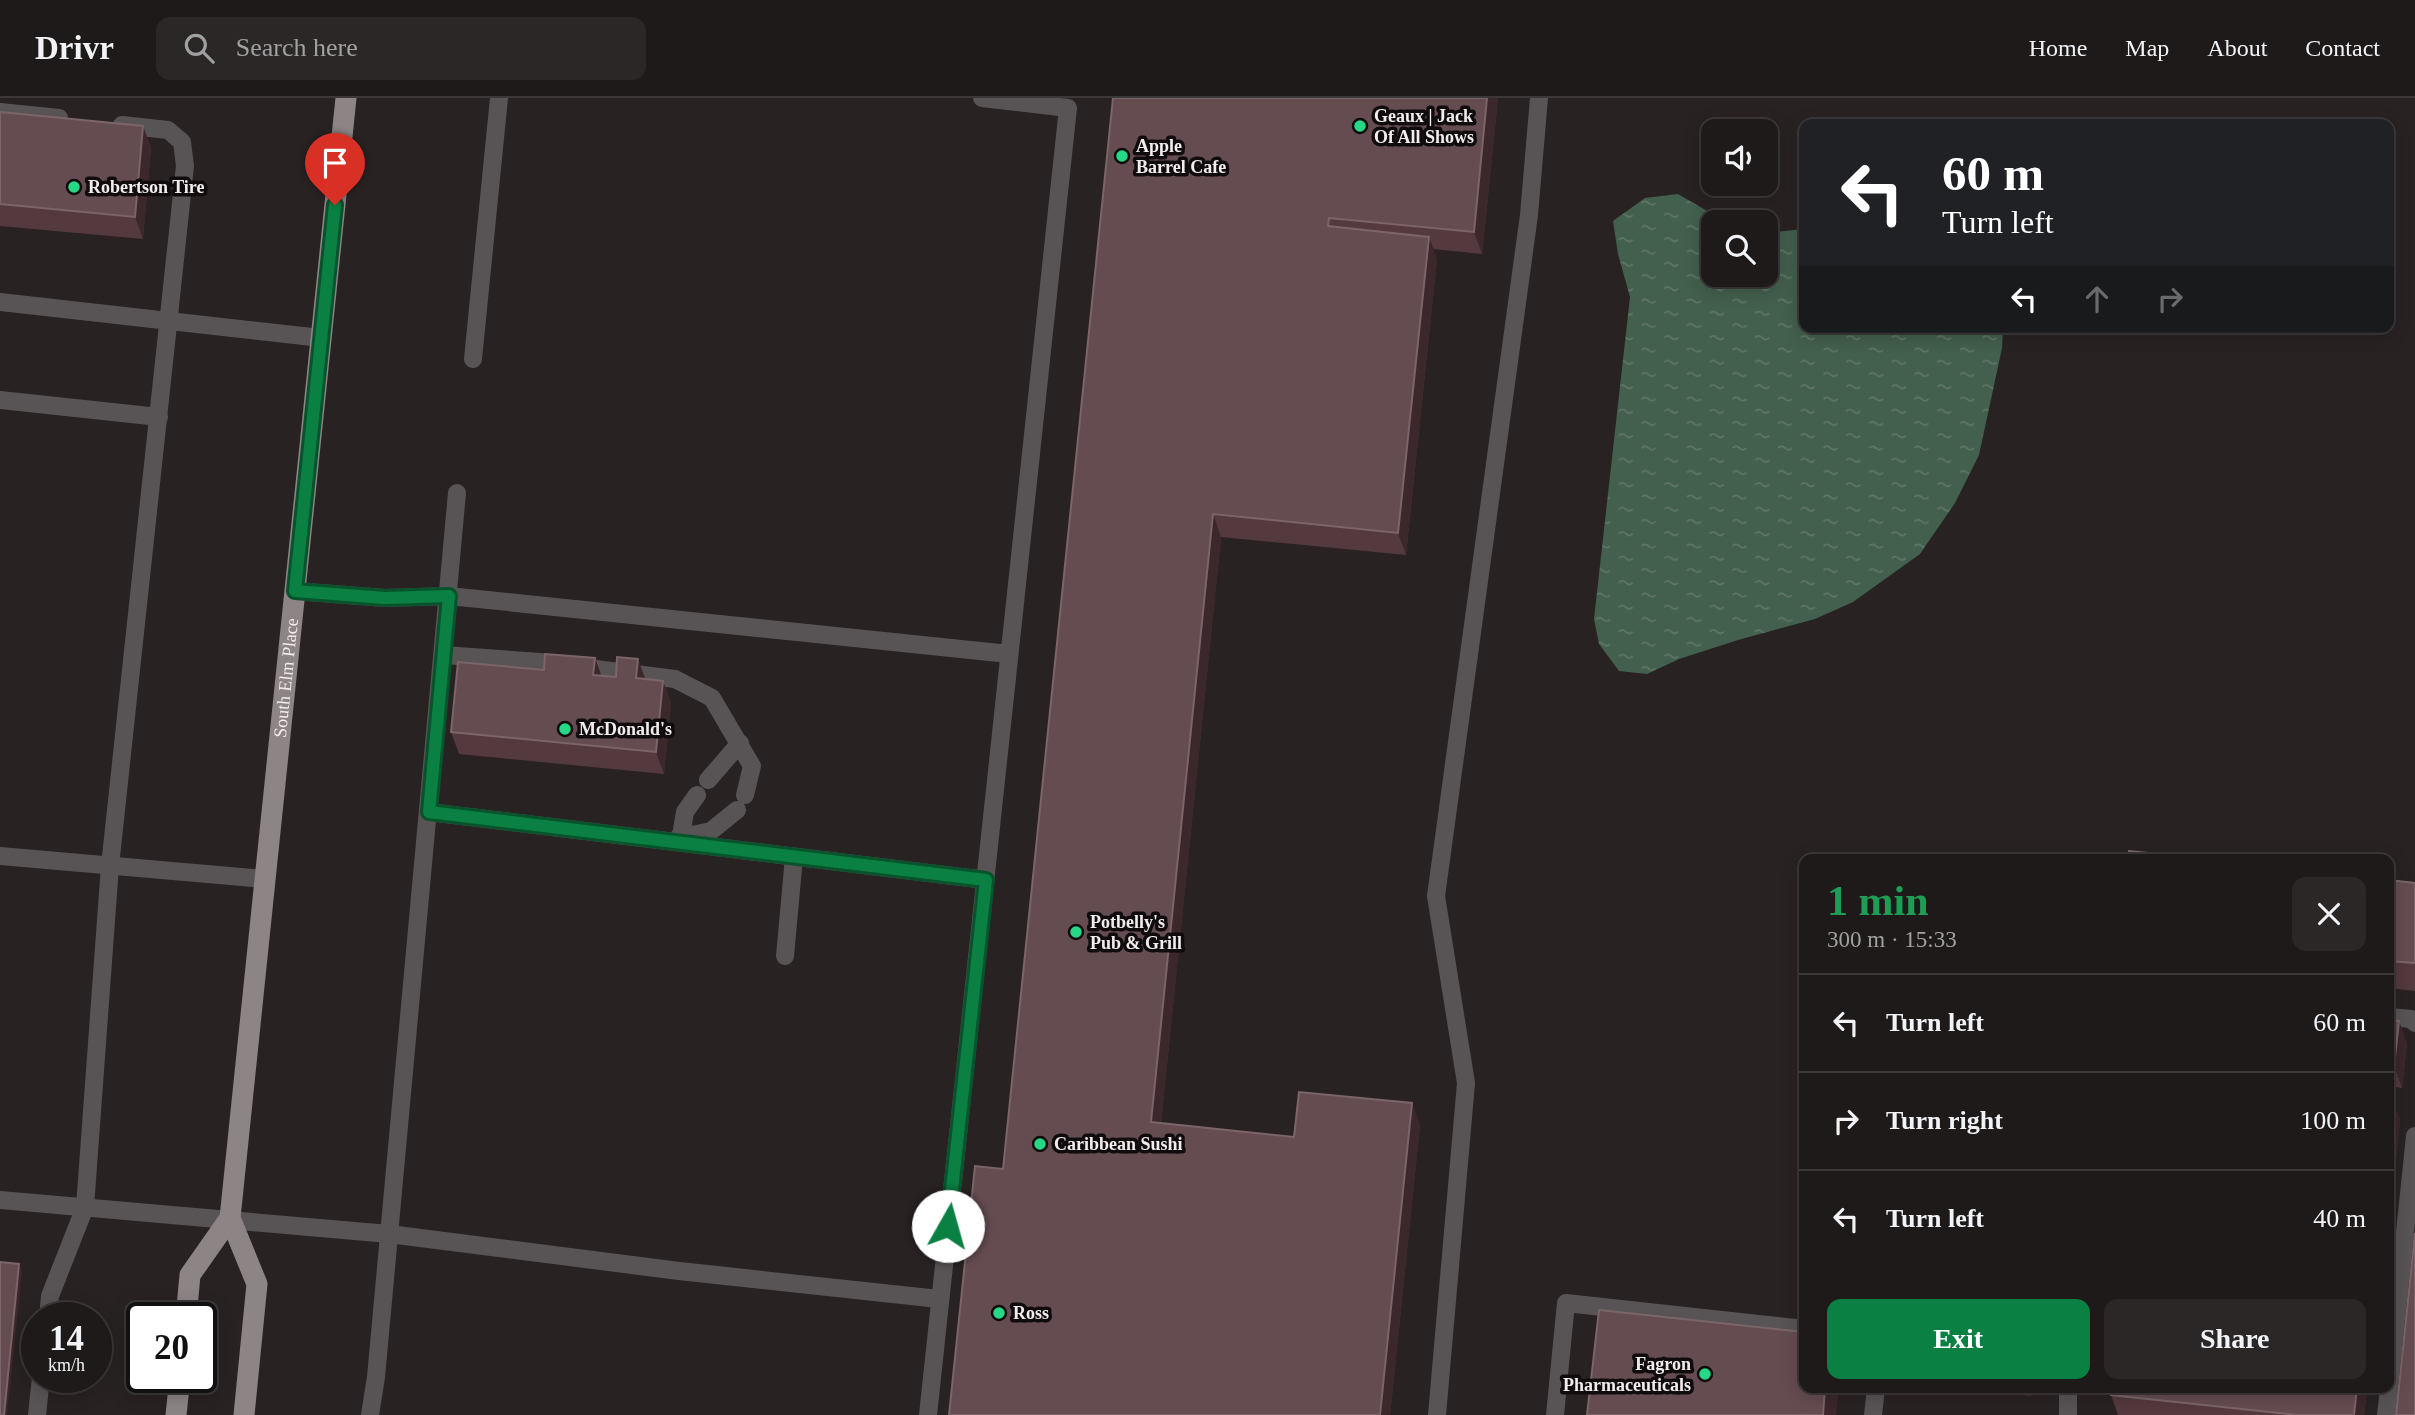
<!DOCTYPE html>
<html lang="en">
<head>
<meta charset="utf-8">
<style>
	body { margin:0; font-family:"Times New Roman",serif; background:#2c2727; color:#f1f3f6; height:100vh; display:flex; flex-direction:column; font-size:26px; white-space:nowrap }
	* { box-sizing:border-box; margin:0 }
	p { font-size:23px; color:#a1a1a2 }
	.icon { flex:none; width:38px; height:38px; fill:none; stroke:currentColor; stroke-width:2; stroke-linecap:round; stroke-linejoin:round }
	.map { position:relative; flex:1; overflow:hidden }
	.drawer { position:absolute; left:1799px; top:756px; width:595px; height:539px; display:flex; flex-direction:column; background:#1f1a1a; border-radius:14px; box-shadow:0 4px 18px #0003,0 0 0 2px #3c3839 }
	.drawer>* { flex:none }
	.banner { position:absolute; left:1799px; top:21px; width:595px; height:214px; border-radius:14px; box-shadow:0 4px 18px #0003,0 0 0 2px #3c3839; background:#202124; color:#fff; overflow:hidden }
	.tools { position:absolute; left:1701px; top:21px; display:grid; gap:14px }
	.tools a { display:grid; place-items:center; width:77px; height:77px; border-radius:14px; background:#1f1a1a; box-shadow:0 4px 18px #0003,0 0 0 2px #3c3839; font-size:35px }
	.speed { position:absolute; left:21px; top:1204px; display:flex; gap:14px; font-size:35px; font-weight:700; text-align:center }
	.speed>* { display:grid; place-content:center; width:91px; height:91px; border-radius:50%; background:#1f1a1a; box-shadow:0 4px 18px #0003,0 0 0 2px #3c3839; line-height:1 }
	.speed small { font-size:18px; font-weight:400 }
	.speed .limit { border:4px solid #111; border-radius:10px; background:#fff; color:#111 }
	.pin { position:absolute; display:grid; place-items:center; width:60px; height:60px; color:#fff; margin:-72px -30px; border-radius:50% 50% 50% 0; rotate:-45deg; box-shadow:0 0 7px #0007 }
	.pin .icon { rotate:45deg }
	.me { position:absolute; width:77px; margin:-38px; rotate:7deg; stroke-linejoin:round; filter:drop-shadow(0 0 5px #0008) }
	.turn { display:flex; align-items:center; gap:24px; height:147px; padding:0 28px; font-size:32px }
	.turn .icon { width:91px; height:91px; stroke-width:2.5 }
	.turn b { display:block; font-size:49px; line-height:60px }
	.lanes { display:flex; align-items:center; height:66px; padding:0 28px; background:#0003; justify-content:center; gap:35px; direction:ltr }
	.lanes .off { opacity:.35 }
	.round { display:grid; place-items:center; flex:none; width:74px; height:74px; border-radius:14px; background:#2c2727 }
	.summary { display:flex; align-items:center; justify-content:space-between; height:119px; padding:0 28px }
	h1 { font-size:42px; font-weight:700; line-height:52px; color:#1e9e55 }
	.action { display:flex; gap:14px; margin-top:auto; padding:14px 28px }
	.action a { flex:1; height:80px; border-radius:14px; background:#0b8043; color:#fff; font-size:28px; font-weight:700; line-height:80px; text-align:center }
	.action a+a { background:#2c2727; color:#f1f3f6 }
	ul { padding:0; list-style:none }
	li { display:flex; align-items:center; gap:21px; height:98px; padding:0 28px; border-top:2px solid #3c3839 }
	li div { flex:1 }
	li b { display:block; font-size:26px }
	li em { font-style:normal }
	header { display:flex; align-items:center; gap:42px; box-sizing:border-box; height:98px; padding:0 35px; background:#1f1a1a; border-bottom:2px solid #3c3839 }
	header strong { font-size:33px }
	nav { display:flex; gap:38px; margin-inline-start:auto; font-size:24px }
	.search { width:490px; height:63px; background:#2c2727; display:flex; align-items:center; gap:18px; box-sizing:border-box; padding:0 24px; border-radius:14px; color:#a1a1a2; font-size:26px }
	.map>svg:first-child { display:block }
	.water { fill:url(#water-ripples) }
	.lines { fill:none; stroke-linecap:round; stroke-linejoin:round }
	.lane { stroke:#585455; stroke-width:18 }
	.primary { stroke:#8c8485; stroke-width:21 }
	.wall { fill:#54393e }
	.shaded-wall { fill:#3c272b }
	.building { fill:#654c51; stroke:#7b6569; stroke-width:2 }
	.route-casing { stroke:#07532c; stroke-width:18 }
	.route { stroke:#0b8043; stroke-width:12 }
	.poi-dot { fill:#26d886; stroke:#100c0d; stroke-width:2.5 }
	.labels { text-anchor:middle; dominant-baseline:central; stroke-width:7; stroke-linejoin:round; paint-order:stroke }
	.poi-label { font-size:18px; font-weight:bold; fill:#f2eced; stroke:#100c0d; text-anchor:start }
	.street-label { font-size:18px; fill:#f2eced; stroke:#100c0d }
</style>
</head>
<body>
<header>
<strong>Drivr</strong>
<div class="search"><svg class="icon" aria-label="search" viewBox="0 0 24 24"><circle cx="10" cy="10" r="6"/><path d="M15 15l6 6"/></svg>Search here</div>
<nav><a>Home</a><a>Map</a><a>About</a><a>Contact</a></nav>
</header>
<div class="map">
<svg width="2415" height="1317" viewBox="0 0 2415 1317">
	<defs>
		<pattern id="water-ripples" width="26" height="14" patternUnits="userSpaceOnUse" patternTransform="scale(1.75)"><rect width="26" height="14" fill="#435f4d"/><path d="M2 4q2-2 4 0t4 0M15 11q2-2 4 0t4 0" fill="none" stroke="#5f7667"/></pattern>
	</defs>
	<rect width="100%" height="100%" fill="#292223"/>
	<path class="water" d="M 1678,96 L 1714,117 L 1735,124 L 1713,124 L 1713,177 L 1766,177 L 1766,135 L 1804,131 L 1804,229 L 2003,229 L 2002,250 L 1979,357 L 1955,405 L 1920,456 L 1853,504 L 1815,521 L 1738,542 L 1679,561 L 1647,576 L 1619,573 L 1599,546 L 1594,521 L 1630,199 L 1618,156 L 1613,123 L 1645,100 Z"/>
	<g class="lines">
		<path class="lane" d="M 0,14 L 59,20
			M 0,204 L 321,240
			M 473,261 L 499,0
			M 0,302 L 159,319
			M 295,493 L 385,500 L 449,498 L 1009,556
			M 444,557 L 540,564 L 675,581 L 712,600 L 752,668 L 745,697
			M 708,682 L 740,645
			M 429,714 L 986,782
			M 681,738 L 685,714 L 697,697
			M 678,740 L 711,733 L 737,712
			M 0,758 L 265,781
			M 785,858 L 794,759
			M 2389,919 L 2411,921 L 2415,925
			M 0,1102 L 389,1136 L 679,1173 L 939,1201
			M 48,1220 L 50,1198 L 85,1109 L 110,768 L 185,68 L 182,44 L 168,32 L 122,27
			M 2389,1288 L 2415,1038
			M 2068,1290 L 2068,1317
			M 37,1317 L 41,1279
			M 370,1317 L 376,1279 L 457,395
			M 928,1317 L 1068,10 L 982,0
			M 1437,1317 L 1466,985 L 1436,798 L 1529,117 L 1539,0
			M 1555,1317 L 1566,1205 L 1804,1231
			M 1873,1317 L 1876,1290
			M 2386,1317 L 2389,1290"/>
		<g class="primary">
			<path d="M 186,1220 L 190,1177 L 230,1120"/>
			<path d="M 176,1317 L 180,1279"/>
			<path id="s1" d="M 244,1317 L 257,1186 L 230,1120 L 346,0"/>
		</g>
	</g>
	<path class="wall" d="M 1113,0 L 1498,0 L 1482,156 L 1433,151 L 1437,161 L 1406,457 L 1221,439 L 1161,1025 L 1294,1039 L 1420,1027 L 1390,1317 L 949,1317 L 1003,1071 Z
		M 0,14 L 143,28 L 151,50 L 143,141 L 0,128 Z
		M 595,560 L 601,577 L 616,579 L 638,561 L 645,582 L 663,583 L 671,605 L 664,676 L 459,656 L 451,634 L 544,572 Z
		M 2389,782 L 2415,785 L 2415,893 L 2389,890 Z
		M 2389,922 L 2407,945 L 2402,990 L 2389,988 Z
		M 2389,1000 L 2400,1022 L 2396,1060 L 2389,1059 Z
		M 1968,1290 L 2032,1290 L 2031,1298 L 1969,1291 Z
		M 2111,1290 L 2366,1290 L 2367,1293 L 2364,1317 L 2118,1317 L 2111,1297 Z"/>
	<path class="shaded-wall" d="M 1487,0 L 1498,0 L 1482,156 L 1474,134 Z
		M 143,28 L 151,50 L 143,141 L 135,119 Z
		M 1429,139 L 1437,161 L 1406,457 L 1398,435 Z
		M 1213,416 L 1221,439 L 1159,1046 L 1151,1024 Z
		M 595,560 L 603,582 L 593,577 Z
		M 638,561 L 646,583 L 636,580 Z
		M 663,583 L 671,605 L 664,676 L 656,654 Z
		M 2399,923 L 2407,945 L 2402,990 L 2394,968 Z
		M 2391,1000 L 2400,1022 L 2396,1060 L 2389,1041 L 2389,1026 Z
		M 1412,1005 L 1420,1027 L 1390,1317 L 1380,1317 Z
		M 19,1166 L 22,1174 L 7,1317 L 4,1317 Z
		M 1825,1290 L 1839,1290 L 1836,1317 L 1823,1317 Z
		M 2357,1290 L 2366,1290 L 2367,1293 L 2364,1317 L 2354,1317 Z"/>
	<path class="building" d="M 1113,0 L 1487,0 L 1474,134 L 1329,120 L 1328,128 L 1429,139 L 1398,435 L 1213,416 L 1151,1024 L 1294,1039 L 1299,994 L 1412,1005 L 1380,1317 L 949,1317 L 975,1068 L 1003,1071 Z
		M 0,14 L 143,28 L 135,119 L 0,106 Z
		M 545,556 L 595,560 L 593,577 L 616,579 L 617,559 L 638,561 L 636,580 L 663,583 L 656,654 L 451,634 L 458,564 L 544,572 Z
		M 2129,753 L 2206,761 L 2128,761 Z
		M 2389,782 L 2415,785 L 2415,865 L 2389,863 Z
		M 2389,922 L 2399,923 L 2394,968 L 2389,967 Z
		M 2389,1000 L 2391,1000 L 2389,1026 Z
		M 2415,1135 L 2415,1317 L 2396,1317 Z
		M 0,1164 L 19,1166 L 4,1317 L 0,1317 Z
		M 1599,1212 L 1804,1234 L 1804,1290 L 1825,1290 L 1823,1317 L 1587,1317 Z
		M 2111,1290 L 2357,1290 L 2354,1317 L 2298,1317 L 2111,1297 Z"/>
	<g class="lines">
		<defs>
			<path id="route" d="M 335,107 L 295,493 L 385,500 L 449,498 L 429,714 L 986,782 L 948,1128"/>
		</defs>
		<use href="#route" class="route-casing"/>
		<use href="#route" class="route"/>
	</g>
	<g class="poi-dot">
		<circle cx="1360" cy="28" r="7"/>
		<circle cx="1122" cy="58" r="7"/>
		<circle cx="74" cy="89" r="7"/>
		<circle cx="565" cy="631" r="7"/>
		<circle cx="1076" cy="834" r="7"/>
		<circle cx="1040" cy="1046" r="7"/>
		<circle cx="999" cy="1215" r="7"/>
		<circle cx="1705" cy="1276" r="7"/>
	</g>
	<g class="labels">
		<g class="poi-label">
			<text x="1374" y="18">Geaux | Jack<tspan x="1374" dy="21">Of All Shows</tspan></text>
			<text x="1136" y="48">Apple<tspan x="1136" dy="21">Barrel Cafe</tspan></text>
			<text x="88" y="89">Robertson Tire</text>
			<text x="579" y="631">McDonald's</text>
			<text x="1090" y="824">Potbelly's<tspan x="1090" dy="21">Pub &amp; Grill</tspan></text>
			<text x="1054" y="1046">Caribbean Sushi</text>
			<text x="1013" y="1215">Ross</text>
			<text x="1691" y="1266" text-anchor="end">Fagron<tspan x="1691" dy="21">Pharmaceuticals</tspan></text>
		</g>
		<g class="street-label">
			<text stroke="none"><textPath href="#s1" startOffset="746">South Elm Place</textPath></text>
		</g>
	</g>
</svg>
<div class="tools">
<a><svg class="icon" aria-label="sound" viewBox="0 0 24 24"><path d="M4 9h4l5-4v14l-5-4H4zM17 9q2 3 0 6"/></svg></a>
<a><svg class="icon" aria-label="search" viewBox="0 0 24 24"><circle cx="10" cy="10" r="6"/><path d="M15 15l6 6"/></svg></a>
</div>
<div class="speed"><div>14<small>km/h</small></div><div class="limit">20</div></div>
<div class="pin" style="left:335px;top:107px;background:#d93025"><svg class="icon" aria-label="arrive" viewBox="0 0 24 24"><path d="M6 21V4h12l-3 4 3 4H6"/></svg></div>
<svg class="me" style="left:948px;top:1128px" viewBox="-20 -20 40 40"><circle r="19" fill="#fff"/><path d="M0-13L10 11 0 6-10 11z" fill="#0b8043"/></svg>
<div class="banner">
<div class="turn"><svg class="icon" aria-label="left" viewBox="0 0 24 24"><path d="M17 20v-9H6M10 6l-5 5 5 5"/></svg><div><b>60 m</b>Turn left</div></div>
<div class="lanes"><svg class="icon" aria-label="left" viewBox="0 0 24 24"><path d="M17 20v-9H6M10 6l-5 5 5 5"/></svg><svg class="icon off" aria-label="ahead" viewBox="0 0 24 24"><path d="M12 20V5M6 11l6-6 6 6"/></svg><svg class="icon off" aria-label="right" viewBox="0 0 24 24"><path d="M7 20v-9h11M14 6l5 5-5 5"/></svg></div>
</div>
<section class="drawer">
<div class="summary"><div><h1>1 min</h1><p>300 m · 15:33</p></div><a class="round"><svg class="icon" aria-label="close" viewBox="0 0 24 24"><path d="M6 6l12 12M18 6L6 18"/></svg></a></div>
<ul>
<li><svg class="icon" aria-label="left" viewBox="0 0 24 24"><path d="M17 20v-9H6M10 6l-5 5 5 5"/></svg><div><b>Turn left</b></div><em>60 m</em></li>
<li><svg class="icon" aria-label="right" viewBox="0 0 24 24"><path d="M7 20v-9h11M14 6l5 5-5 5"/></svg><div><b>Turn right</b></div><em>100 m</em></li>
<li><svg class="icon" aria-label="left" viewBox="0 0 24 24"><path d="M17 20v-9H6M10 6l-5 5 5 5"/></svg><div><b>Turn left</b></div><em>40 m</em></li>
</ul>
<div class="action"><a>Exit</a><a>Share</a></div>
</section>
</div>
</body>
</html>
